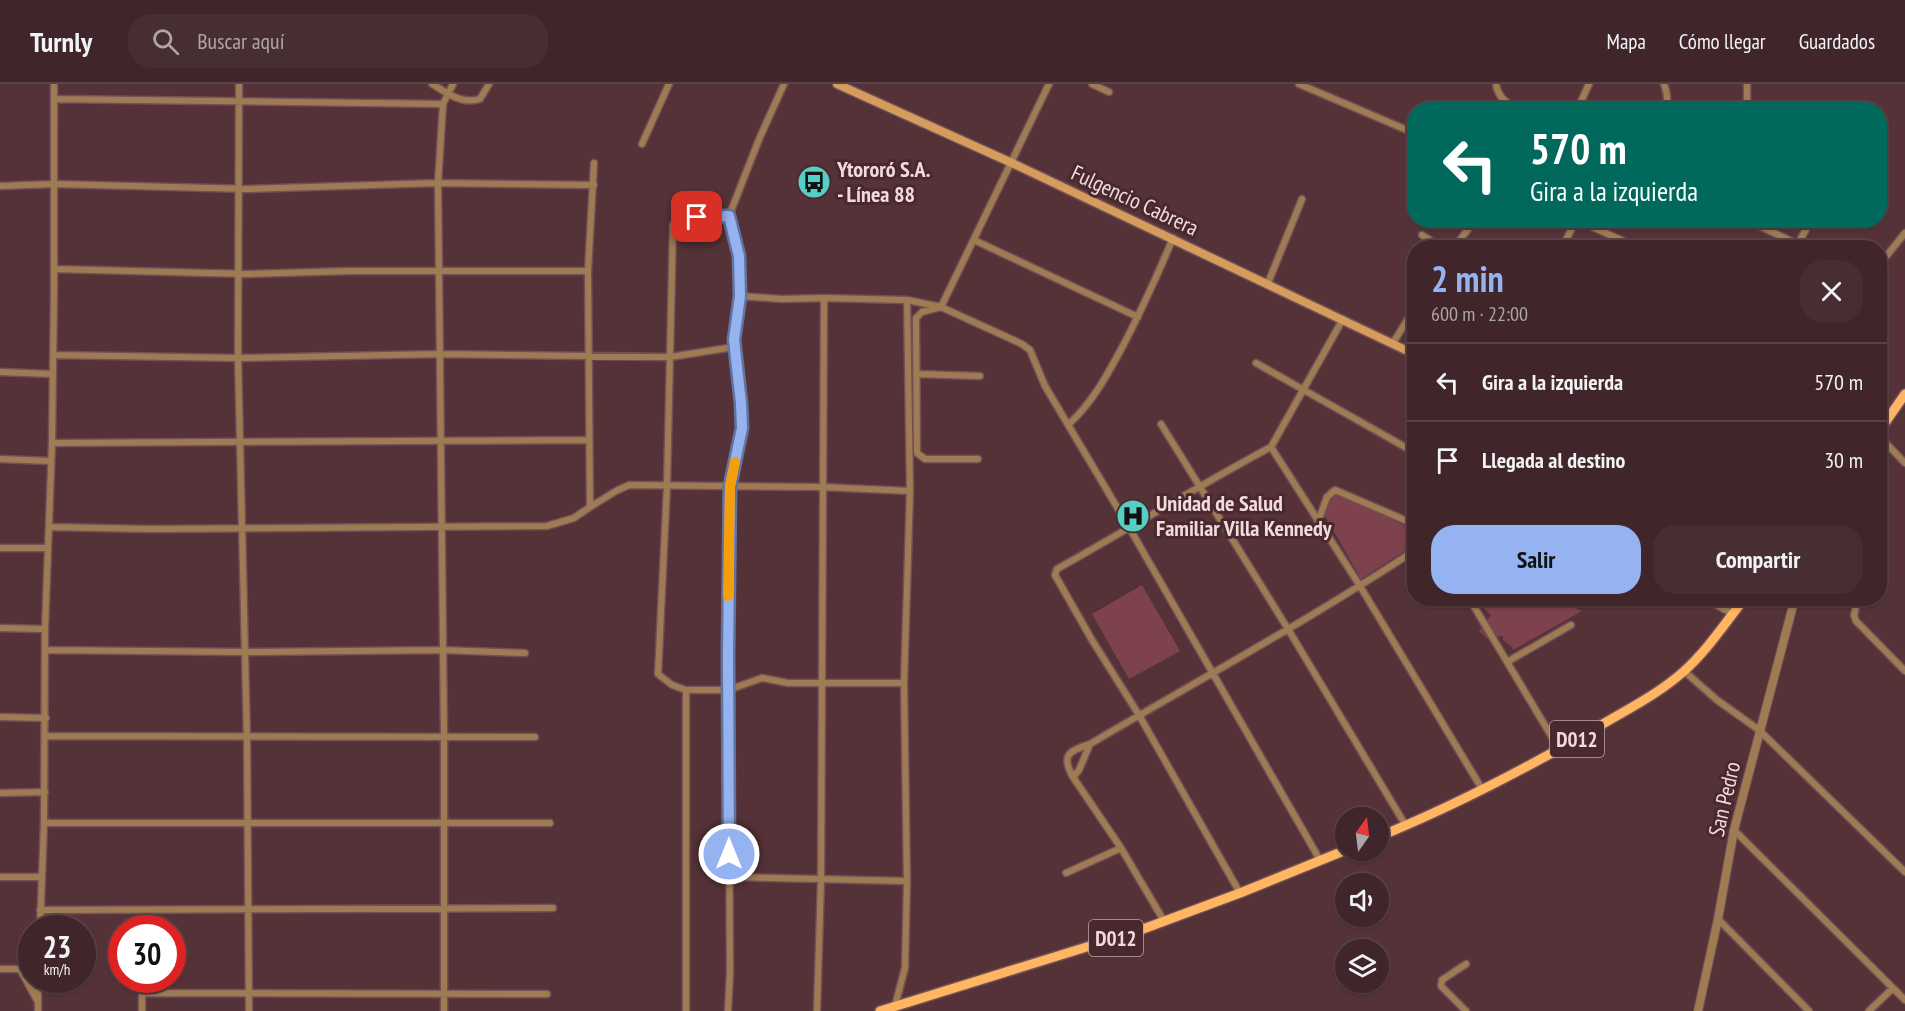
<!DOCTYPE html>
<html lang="es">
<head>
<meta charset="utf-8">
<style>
	body { margin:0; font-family:"PT Sans Narrow",sans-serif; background:#472e32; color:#f1f3f6; height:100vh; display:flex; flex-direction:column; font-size:22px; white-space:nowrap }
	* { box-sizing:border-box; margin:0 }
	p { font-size:20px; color:#aea5a8 }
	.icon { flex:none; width:33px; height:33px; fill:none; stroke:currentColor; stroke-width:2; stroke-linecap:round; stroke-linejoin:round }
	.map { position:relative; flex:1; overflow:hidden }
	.panel { position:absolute; left:1407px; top:156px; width:480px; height:366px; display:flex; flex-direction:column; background:#40262a; border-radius:24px; box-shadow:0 2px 4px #0004,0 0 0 2px #594347 }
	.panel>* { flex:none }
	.banner { position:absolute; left:1407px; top:18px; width:480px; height:126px; border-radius:24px; box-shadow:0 2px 4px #0004,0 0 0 2px #594347; background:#00695c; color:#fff; overflow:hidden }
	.needle { width:39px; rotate:14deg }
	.fabs { position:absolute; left:1335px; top:723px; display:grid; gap:12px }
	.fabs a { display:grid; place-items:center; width:54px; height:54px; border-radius:50%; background:#40262a; box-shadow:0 2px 4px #0004,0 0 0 2px #594347; font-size:30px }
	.speed { position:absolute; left:18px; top:831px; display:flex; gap:12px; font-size:30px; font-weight:700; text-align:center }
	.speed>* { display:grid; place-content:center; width:78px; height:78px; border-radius:50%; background:#40262a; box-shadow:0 2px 4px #0004,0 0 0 2px #594347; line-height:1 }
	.speed small { font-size:15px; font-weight:400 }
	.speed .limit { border:9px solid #d22; background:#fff; color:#111 }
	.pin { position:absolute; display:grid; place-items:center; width:51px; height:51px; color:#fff; margin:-26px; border-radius:12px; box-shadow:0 3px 9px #0006 }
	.me { position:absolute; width:66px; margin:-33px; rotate:0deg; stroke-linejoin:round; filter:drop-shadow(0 0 4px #0008) }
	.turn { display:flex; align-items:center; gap:21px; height:126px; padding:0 24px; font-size:27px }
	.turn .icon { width:78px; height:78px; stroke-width:2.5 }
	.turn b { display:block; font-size:42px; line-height:51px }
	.round { display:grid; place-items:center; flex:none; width:63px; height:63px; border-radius:24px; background:#472e32 }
	.summary { display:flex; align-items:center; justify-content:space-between; height:102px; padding:0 24px }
	h1 { font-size:36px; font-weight:700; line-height:45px; color:#95b2f1 }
	.button { display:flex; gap:12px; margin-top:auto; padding:12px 24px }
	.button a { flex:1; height:69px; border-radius:24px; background:#95b2f1; color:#111; font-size:24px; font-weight:700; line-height:69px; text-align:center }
	.button a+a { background:#472e32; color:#f1f3f6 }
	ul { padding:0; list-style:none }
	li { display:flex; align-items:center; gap:18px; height:78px; padding:0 24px; border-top:2px solid #594347 }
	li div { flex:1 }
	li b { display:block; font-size:22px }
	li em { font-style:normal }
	header { display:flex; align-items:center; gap:36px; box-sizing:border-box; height:84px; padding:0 30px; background:#40262a; border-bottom:2px solid #594347 }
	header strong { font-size:28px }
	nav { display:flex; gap:33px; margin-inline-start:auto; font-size:21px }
	.search { width:420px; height:54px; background:#472e32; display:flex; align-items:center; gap:15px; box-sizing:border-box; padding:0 21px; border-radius:24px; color:#aea5a8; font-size:22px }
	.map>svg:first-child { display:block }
	.green { fill:#7e424e }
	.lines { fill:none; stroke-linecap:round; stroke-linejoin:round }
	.minor-casing { stroke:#715056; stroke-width:9 }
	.tertiary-casing { stroke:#715056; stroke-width:10 }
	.secondary-casing { stroke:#715056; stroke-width:11 }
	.primary-casing { stroke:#715056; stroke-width:12 }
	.minor { stroke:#9f7b54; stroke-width:6 }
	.tertiary { stroke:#9f7b54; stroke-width:8 }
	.secondary { stroke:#d59c5c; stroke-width:8 }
	.primary { stroke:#ffb561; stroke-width:9 }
	.route-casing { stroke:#61749d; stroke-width:15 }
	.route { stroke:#95b2f1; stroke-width:10 }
	.slow { stroke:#f59e0b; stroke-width:10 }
	.labels { text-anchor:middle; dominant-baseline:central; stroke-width:6; stroke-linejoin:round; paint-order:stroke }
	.shield { fill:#49282e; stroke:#bfa5a9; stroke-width:1.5 }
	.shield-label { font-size:21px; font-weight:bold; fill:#f1dbde }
	.poi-label { font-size:22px; font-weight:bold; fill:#f1dbde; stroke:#49282e; text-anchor:start }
	.street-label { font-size:22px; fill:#f1dbde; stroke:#49282e }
</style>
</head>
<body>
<header>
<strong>Turnly</strong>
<div class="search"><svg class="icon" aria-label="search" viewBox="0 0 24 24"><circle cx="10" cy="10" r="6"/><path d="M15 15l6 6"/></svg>Buscar aquí</div>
<nav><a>Mapa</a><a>Cómo llegar</a><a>Guardados</a></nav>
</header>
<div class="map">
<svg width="1905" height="927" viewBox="0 0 1905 927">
	<rect width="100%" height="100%" fill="#553238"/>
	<path class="green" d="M 1336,410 L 1368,422 L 1414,447 L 1414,461 L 1361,495 L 1324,430 L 1328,420 Z
		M 1142,501 L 1180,567 L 1129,595 L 1092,530 Z
		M 1478,515 L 1557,515 L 1582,527 L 1513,566 L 1511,562 L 1503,556 L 1503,552 L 1487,554 L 1479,547 L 1491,531 L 1480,521 Z"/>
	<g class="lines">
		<defs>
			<path id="minor" d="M 239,0 L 238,274 L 247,654 L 249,927
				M 432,0 C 447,9 462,21 480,15 L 489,0
				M 784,0 L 760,53 L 729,132 L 697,133 L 673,141 L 667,402 L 658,590 L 672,601 L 686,606 L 728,606 L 762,594 L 788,599 L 904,599
				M 1092,0 L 1109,8
				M 1299,0 L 1414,49
				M 1496,0 C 1498,14 1507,19 1519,26
				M 1664,0 C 1667,8 1669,17 1665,26
				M 54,15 L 443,20
				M 1577,26 L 1589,0
				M 1747,26 L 1747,0
				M 642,60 L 669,0
				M 0,102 L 54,100 L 250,105 L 438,99 L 594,101
				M 729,132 L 739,172 L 740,212 L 782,215 L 824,214
				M 1577,136 L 1639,164
				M 1747,136 L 1806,164
				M 1422,151 L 1442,164
				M 974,156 L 1138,233
				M 1798,160 L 1811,136
				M 1454,164 L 1475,136
				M 1562,164 L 1576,136
				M 1880,180 L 1905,149
				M 54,185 L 248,190 L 348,187 L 588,187
				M 1268,199 L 1302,115
				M 1393,259 L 1414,225
				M 53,271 L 238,274 L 440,270 L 670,273 L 734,263
				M 1256,279 L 1414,368
				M 0,288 L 52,290
				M 917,290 L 980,292
				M 1069,340 C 1094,317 1108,289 1124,260 C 1142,225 1158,190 1173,154
				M 1161,340 L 1288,545 L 1406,742
				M 1880,353 L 1905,379
				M 52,359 L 588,356
				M 1271,363 L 1343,235
				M 0,375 L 50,377
				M 978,375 L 925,375 L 917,369 L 916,234 L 922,228 L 941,223 L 1049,0
				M 590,423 L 616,407 L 629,401 L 822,403 L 910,407
				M 1318,438 L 1327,413 L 1335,406 L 1414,440
				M 49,443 L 150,445 L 547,442 L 574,434 L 590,423 L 588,187 L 594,79
				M 0,464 L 48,464
				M 1469,514 L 1559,665
				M 1704,514 L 1733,530
				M 1858,514 L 1854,531 L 1856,537 L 1905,587
				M 0,544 L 45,545
				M 45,566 L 244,568 L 442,566 L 525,569
				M 1507,578 L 1571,541
				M 1684,587 L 1717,616 L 1759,646 L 1905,788
				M 0,633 L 46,634
				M 46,652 L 535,653
				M 1073,693 L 1079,686 L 1090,660
				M 0,709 L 45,708
				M 44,739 L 550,739
				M 1734,746 L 1905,916
				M 1066,789 L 1121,764
				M 0,793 L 41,793
				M 729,793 L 907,797
				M 1240,809 L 1139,631 L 1092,556 L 1055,491 L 1057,485 C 1129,445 1198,402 1271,363 L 1360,502 L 1482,705
				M 40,826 L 553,824
				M 1718,835 L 1809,927
				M 1164,837 L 1121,764 L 1073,693 C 1060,670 1070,667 1090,660 C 1199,596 1309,536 1414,467
				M 40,844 L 44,739 L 45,545 L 52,359 L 54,208 L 54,0
				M 0,885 L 32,885
				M 20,885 L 38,918
				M 142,896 L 142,909 L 547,910
				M 895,922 L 905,884 L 907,797 L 904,599 L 910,407 L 907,216
				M 38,927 L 38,896
				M 142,927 L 142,909
				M 444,927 L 444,652 L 438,99 L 443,20 L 453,0
				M 686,927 L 686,606
				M 728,927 L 730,887 L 728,572 L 730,402 L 742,344 L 741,319 L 734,256 L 740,212
				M 817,927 L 821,796 L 824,214 L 907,216 L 941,223 L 1022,260 L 1030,266 L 1045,302 L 1130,445 L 1320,776
				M 1466,927 L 1441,902 L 1442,896 L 1466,880
				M 1869,927 L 1893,904"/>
			<path id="tertiary" d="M 1698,927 L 1718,835 L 1734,746 L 1795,514"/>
			<path id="secondary" d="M 837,0 L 1012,79 L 1414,270"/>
			<path id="primary" d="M 1880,346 L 1905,310
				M 1378,753 C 1452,723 1523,686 1591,647 C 1622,628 1656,612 1683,588 C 1707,567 1725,539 1745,514
				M 880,927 L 1135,848 L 1240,809 L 1346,766"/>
		</defs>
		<use href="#minor" class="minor-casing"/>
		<use href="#tertiary" class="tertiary-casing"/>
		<use href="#secondary" class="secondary-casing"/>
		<use href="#primary" class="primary-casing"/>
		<use href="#minor" class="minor"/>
		<use href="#tertiary" class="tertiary"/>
		<use href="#secondary" class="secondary"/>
		<use href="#primary" class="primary"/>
	</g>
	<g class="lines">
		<defs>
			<path id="route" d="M 697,133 L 729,132 L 739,172 L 740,212 L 734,256 L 741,319 L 742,344 L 730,402 L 728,572 L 729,770"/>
		</defs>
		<use href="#route" class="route-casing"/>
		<use href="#route" class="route"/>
		<path class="slow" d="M 728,512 L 730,402 L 735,378"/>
	</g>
	<defs>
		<symbol id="bus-disc" viewBox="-11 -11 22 22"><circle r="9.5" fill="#56cec4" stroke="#49282e"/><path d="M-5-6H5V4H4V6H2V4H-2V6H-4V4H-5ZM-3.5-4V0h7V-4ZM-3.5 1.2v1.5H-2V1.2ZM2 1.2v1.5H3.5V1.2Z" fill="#111"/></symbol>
		<symbol id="hospital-disc" viewBox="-11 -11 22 22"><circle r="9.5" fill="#56cec4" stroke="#49282e"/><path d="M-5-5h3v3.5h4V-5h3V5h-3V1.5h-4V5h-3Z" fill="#111"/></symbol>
	</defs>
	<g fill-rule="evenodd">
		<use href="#bus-disc" x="795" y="79" width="38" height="38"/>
		<use href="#hospital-disc" x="1114" y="413" width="38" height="38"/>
	</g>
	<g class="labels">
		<g class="shield">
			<rect x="1550" y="637" width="54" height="36" rx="4.5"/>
			<rect x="1089" y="836" width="54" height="36" rx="4.5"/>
		</g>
		<g class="shield-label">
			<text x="1577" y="655">D012</text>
			<text x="1116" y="854">D012</text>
		</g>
		<g class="poi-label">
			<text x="837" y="85">Ytororó S.A.<tspan x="837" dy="25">- Línea 88</tspan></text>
			<text x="1156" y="419">Unidad de Salud<tspan x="1156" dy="25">Familiar Villa Kennedy</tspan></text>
		</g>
		<g class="street-label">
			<text transform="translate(1135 116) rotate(25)">Fulgencio Cabrera</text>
			<text transform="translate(1724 715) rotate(-77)">San Pedro</text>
		</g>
	</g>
</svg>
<div class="fabs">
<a><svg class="needle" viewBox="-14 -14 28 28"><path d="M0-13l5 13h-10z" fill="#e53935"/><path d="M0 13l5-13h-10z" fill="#aea5a8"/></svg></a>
<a><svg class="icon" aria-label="sound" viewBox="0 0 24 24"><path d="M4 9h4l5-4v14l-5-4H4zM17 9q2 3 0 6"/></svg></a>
<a><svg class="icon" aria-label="layers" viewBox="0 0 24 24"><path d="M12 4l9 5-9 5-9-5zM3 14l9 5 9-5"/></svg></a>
</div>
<div class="speed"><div>23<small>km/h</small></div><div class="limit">30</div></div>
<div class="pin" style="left:697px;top:133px;background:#d93025"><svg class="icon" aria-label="arrive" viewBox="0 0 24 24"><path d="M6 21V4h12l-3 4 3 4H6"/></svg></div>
<svg class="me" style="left:729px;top:770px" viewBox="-20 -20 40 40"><circle r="17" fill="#95b2f1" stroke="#fff" stroke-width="3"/><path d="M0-11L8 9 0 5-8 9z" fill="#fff"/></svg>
<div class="banner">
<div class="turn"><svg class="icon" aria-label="left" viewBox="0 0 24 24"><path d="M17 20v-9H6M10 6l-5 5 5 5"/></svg><div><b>570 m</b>Gira a la izquierda</div></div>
</div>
<section class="panel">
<div class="summary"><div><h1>2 min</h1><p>600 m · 22:00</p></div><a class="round"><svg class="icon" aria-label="close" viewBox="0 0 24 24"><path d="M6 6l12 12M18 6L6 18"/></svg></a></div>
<ul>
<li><svg class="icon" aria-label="left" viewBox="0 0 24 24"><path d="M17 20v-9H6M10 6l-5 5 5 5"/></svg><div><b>Gira a la izquierda</b></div><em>570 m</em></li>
<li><svg class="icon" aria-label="arrive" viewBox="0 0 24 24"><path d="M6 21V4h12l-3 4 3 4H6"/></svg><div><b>Llegada al destino</b></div><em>30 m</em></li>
</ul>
<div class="button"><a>Salir</a><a>Compartir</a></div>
</section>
</div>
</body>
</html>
